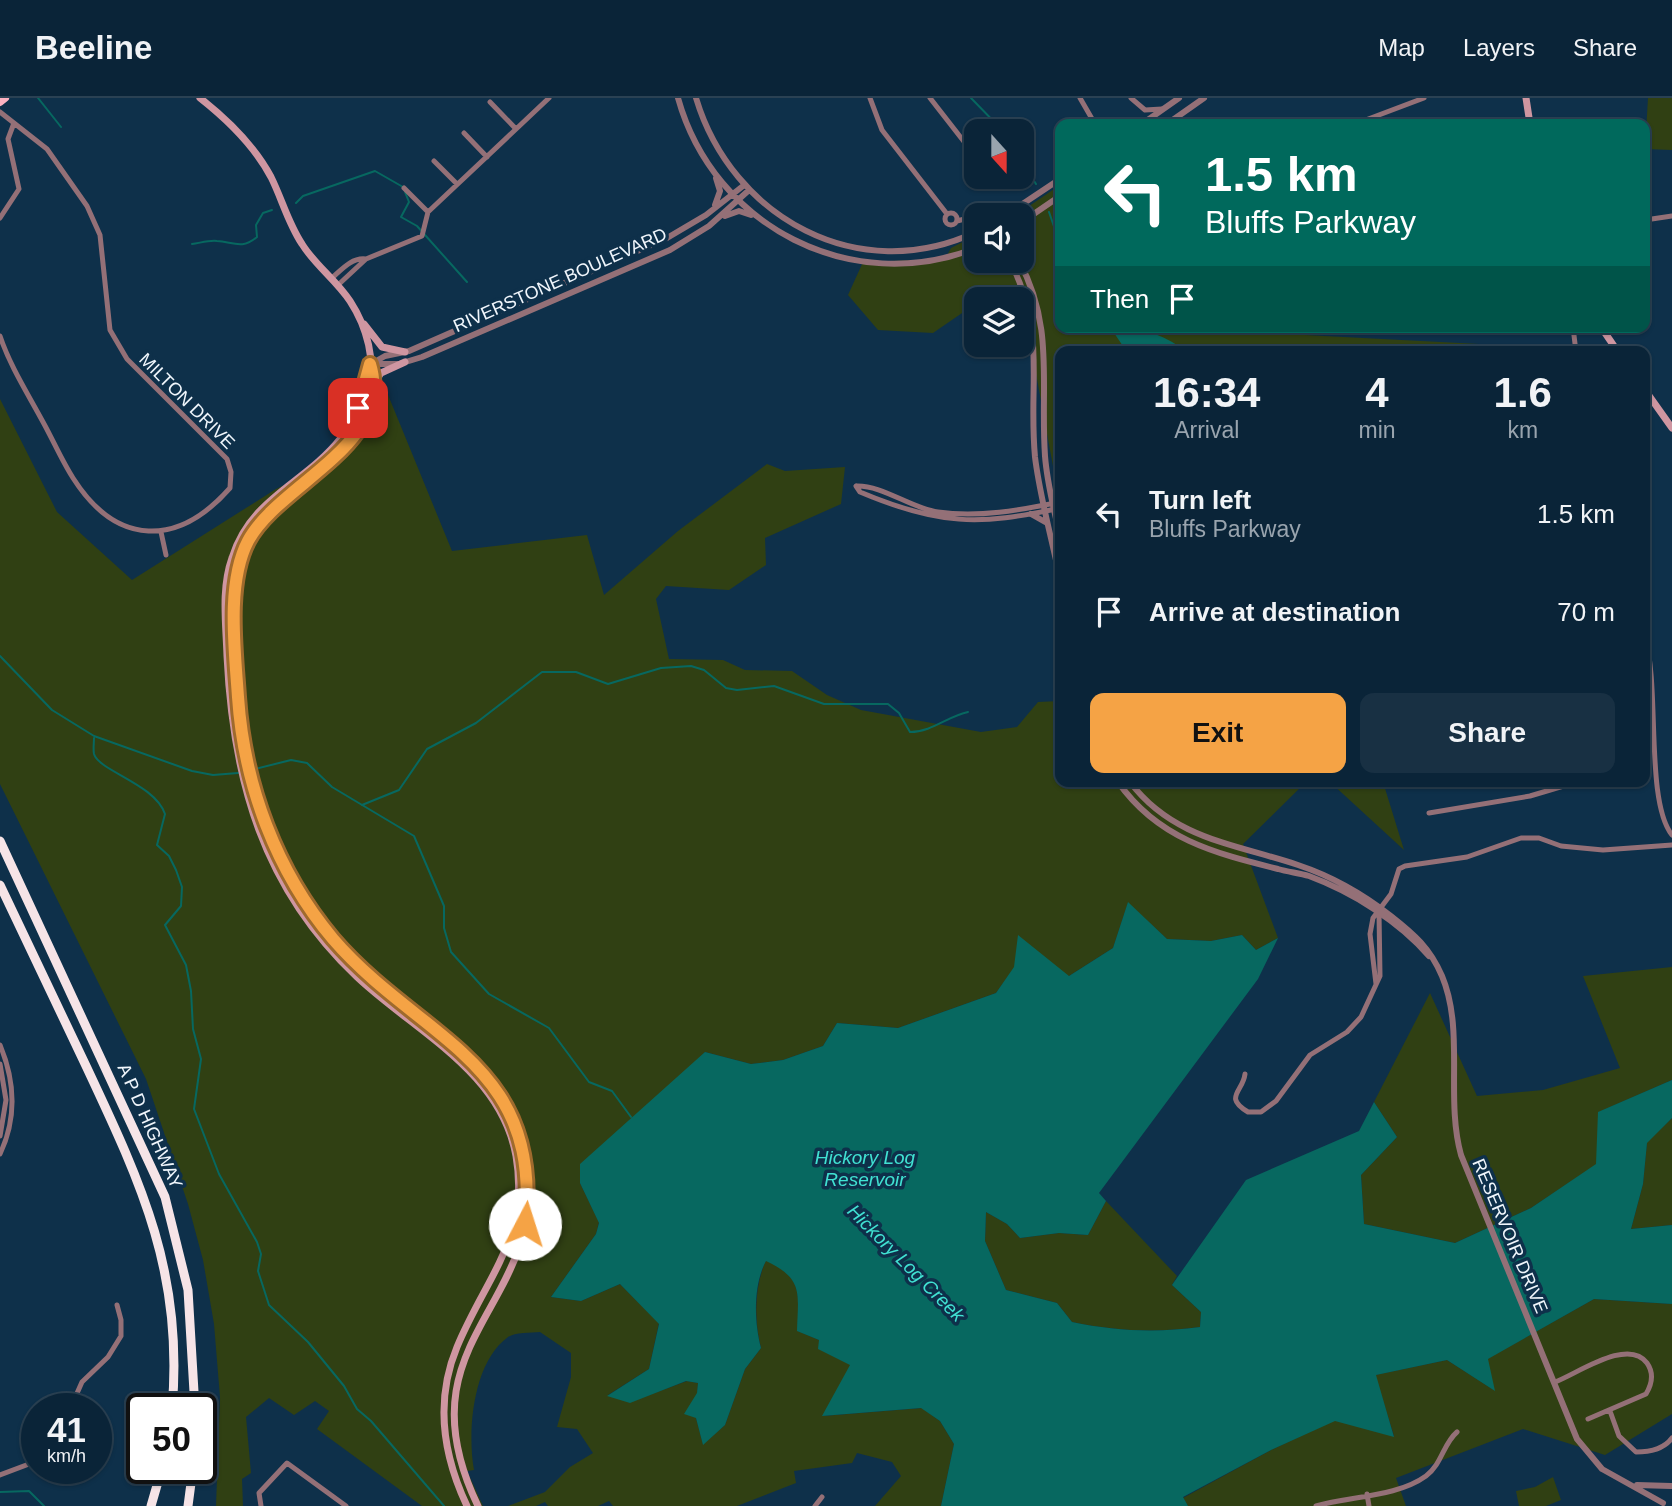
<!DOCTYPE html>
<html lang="en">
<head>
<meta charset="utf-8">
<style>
	body { margin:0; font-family:Arial,sans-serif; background:#183043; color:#f1f3f6; height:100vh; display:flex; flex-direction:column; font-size:26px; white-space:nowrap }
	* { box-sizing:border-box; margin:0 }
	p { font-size:23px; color:#99a4ae }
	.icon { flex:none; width:38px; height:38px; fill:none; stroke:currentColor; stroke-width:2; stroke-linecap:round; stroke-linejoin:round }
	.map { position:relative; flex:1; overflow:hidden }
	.side { position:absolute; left:1055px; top:248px; width:595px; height:441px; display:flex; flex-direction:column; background:#0a2438; border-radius:14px; box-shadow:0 2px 5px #0004,0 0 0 2px #2a4153 }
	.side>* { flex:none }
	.hud { position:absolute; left:1055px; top:21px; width:595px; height:214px; border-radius:14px; box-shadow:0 2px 5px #0004,0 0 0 2px #2a4153; background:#00695c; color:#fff; overflow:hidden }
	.needle { width:46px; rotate:159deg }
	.fabs { position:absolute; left:964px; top:21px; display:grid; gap:14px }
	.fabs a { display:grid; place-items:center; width:70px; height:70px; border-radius:14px; background:#0a2438; box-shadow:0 2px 5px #0004,0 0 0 2px #2a4153; font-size:35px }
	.speed { position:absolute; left:21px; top:1295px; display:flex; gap:14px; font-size:35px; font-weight:700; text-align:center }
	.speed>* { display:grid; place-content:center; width:91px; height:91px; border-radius:50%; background:#0a2438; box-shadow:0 2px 5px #0004,0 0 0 2px #2a4153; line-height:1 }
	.speed small { font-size:18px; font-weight:400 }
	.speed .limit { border:4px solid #111; border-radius:10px; background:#fff; color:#111 }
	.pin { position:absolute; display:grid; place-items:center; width:60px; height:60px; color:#fff; margin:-30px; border-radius:14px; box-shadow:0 4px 10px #0006 }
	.me { position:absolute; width:77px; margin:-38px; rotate:5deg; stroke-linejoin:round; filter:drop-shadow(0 0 5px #0008) }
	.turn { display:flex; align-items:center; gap:24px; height:147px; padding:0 35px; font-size:32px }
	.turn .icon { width:91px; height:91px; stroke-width:2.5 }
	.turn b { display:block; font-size:49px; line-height:60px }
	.then { display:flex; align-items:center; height:66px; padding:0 35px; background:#0003; gap:14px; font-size:26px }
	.eta { display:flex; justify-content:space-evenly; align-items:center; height:119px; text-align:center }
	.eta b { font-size:42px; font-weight:600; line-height:49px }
	.cta { display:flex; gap:14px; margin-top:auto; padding:14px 35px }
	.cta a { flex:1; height:80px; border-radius:14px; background:#f5a345; color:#111; font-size:28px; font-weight:600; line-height:80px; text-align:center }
	.cta a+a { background:#183043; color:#f1f3f6 }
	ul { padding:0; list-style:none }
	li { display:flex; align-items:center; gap:21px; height:98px; padding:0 35px }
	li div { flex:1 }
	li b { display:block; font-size:26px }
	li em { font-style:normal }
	header { display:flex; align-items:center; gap:42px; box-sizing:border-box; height:98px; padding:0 35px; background:#0a2438; border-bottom:2px solid #2a4153 }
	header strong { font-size:33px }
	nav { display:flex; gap:38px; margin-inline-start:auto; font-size:24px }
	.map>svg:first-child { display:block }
	.green { fill:#304013 }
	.water { fill:#076860 }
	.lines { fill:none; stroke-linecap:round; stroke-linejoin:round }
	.stream { stroke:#076860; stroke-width:2 }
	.minor { stroke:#947077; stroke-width:5 }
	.tertiary { stroke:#947077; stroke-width:6 }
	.secondary { stroke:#cf96a1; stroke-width:7 }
	.primary { stroke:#fcb2c1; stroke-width:8 }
	.motorway { stroke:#f6e4e7; stroke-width:9 }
	.route-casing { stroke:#9f6a2d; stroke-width:18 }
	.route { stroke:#f5a345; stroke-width:12 }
	.labels { text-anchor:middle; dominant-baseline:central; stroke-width:7; stroke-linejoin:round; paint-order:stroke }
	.street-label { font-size:18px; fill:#f0f6fc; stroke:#0e304a }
	.water-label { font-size:19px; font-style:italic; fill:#40e1d2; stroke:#0e304a }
</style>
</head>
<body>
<header>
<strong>Beeline</strong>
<nav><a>Map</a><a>Layers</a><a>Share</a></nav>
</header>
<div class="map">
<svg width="1672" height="1408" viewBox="0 0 1672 1408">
	<rect width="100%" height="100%" fill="#0e304a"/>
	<path class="green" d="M 1648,0 L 1672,0 L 1672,52 L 1645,51 Z
		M 1060,87 L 1060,229 L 1198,229 L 1201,236 L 1286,236 L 1479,246 L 1481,254 L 1060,254 L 1060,389 L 1057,390 L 1026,221 L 1022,220 L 1022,201 L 976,201 L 976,214 L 965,213 L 933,235 L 878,232 L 848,197 L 863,164 L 945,161 L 951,150 L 976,137 L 976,163 L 1022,163 L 1022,117 L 1016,117 Z
		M 377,270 L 452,453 L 587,437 L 604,497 L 678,433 L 767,366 L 785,373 L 845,369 L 841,406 L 765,440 L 766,467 L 729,492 L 666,488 L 656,501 L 669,561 L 723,562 L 745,572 L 792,573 L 827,597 L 861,612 L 981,634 L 1017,629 L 1038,604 L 1060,603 L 1060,684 L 1306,684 L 1243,746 L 1278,840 L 1256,852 L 1242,837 L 1211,843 L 1167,841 L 1128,805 L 1113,850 L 1069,878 L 1014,870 L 996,895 L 898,930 L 837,925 L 823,948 L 783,962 L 751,966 L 705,954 L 580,1085 L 599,1124 L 596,1136 L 551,1199 L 581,1203 L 620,1186 L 659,1225 L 649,1271 L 608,1297 L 630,1304 L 687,1283 L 698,1285 L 696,1320 L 703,1346 L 725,1327 L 745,1271 L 761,1250 C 754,1223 754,1189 766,1162 C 804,1181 798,1194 798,1233 L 819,1242 L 819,1251 L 851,1267 L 823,1318 L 922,1310 L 940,1323 L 954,1346 L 941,1408 L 875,1408 L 901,1378 L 892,1364 L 857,1355 L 852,1365 L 794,1373 L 796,1385 L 737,1408 L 613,1408 L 609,1403 L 598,1408 L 548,1408 L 545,1404 L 536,1408 L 508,1408 L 545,1394 L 570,1369 L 593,1355 L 577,1331 L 557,1329 L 571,1279 L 571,1255 L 540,1234 C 531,1235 515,1234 508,1239 C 473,1264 467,1333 474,1372 L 467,1373 L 483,1408 L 422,1408 L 317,1331 L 329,1313 L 315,1303 L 294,1317 L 269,1300 L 246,1319 L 251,1375 L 242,1381 L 243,1408 L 216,1408 L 220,1299 L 214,1226 L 203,1162 L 188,1106 L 146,981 L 0,686 L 0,301 L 57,414 L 132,482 L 276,391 L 319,370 L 351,339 L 365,316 Z
		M 1330,684 L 1383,684 L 1404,752 Z
		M 1672,869 L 1672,982 L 1599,1014 L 1597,1066 L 1531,1110 L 1455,1145 L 1364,1126 L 1361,1077 L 1397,1039 L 1374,1004 L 1430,895 L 1477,998 L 1543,992 L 1620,970 L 1583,878 Z
		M 1672,1020 L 1672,1127 L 1631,1131 L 1643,1086 L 1647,1044 Z
		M 1106,1103 L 1177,1178 L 1172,1187 L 1201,1214 L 1200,1229 C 1156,1235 1115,1233 1072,1224 L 1057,1205 L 1006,1192 L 985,1143 L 986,1114 L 1007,1126 L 1020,1140 L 1059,1135 L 1088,1137 Z
		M 1594,1201 L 1672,1206 L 1672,1316 L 1605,1357 L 1523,1331 L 1396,1380 L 1406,1408 L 1188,1408 L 1183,1400 L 1271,1352 L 1335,1322 L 1394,1338 L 1375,1277 L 1447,1262 L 1494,1292 L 1487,1261 Z
		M 1553,1379 L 1561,1402 L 1546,1408 L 1519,1408 L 1516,1393 L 1535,1389 Z"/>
	<path class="water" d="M 1110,229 C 1136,229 1158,234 1180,249 L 1182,254 L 1127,254 Z
		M 1128,804 L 1167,841 L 1211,843 L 1242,837 L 1256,852 L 1278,840 L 1258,881 L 1099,1095 L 1106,1103 L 1088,1137 L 1059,1135 L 1020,1140 L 1007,1126 L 986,1114 L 985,1143 L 1006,1192 L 1057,1205 L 1072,1224 C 1115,1233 1156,1235 1200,1229 L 1201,1214 L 1172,1187 L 1246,1082 L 1359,1033 L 1374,1004 L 1397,1039 L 1361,1077 L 1364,1126 L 1455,1145 L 1531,1110 L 1596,1066 L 1598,1014 L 1672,982 L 1672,1020 L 1647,1045 L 1643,1086 L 1631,1131 L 1672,1127 L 1672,1206 L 1594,1201 L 1488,1261 L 1495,1293 L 1447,1262 L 1376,1277 L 1394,1339 L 1335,1323 L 1271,1352 L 1183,1399 L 1188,1408 L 941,1408 L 954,1346 L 940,1323 L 921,1310 L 822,1318 L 850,1267 L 818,1251 L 819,1242 L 797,1233 C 798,1195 804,1181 766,1163 C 753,1187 754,1224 761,1250 L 745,1271 L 725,1327 L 703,1347 L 696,1320 L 684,1316 L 697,1295 L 698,1285 L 686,1283 L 630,1305 L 607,1298 L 649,1271 L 659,1226 L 620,1186 L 581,1203 L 551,1199 L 596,1136 L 599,1125 L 580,1085 L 580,1066 L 705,954 L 751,966 L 783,962 L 823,948 L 837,925 L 898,930 L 996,895 L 1014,869 L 1018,837 L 1069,878 L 1113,850 Z"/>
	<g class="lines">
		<path class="stream" d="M 38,0 L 61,29
			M 971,0 L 1003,33
			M 1022,64 L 1036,86
			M 405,94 L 409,104 L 401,119 L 417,128 L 467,184
			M 296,105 L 303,98 L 375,73 L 403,89
			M 1049,114 L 1060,146
			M 192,146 C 200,145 209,142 217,143 C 233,144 242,152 257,139 L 256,127 L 263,115 L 272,112
			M 0,558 L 52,612 L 94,638 L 192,673 L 213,677 L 238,675
			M 94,640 C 94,645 93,651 94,656 C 99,673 155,686 165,716 L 157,747 L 169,758 L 176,772 L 182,789 L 181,808 L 165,827 L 186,867 L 191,893 L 193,931 L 201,961 L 194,1011 L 219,1076 L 257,1144 L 261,1156 L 258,1173 L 269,1207 L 308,1244 L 344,1288 L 357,1311 L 371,1323 L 444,1408
			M 251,672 L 291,662 L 307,665 L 332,689 L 414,738 L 444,808 L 444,830 L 451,854 L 489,896 L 549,930 L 589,984 L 612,993 L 631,1019
			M 362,707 L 399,692 L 427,651 L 476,625 L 542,574 L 576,574 L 608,586 L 661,570 L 691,568 L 704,572 L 726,590 L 737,592 L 774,588 L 824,606 L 888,606 L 899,615 L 910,634 C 932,634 948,618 968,614
			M 0,1394 L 29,1393 L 44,1408"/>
		<path class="minor" d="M 870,0 L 882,32 L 947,116
			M 930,0 L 976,59
			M 1080,0 L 1095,26
			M 1131,0 L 1145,12 L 1162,11
			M 490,4 L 516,31
			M 0,14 L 47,51 L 87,108 L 100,137 L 110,232 L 127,261 L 227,361 L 231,374 L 230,390 C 178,449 117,449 73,380 C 62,363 53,342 43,324 C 28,296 10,268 0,238
			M 1355,26 L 1424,0
			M 464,35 L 487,59
			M 434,63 L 457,86
			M 984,79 L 984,80
			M 404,90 L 428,114
			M945 121a6 6 0 1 1 12 0a6 6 0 1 1-12 0Z
			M 977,117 L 989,110 L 1002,114 L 1013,110
			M 985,117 L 985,113 L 992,117
			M 0,120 L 19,91 L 8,41 L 14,25
			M 1645,122 L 1672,118
			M 957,123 L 976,118
			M 332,180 C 341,172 352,159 366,161
			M 338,187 L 366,161 L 422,138 L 428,114 L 549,0
			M 1573,229 L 1576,254
			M 856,388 L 860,394 C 938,427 979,428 1060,410
			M 856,388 C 883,387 910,410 938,414 C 978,420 1021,412 1060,404
			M 161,434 L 166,457
			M 1645,540 C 1660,588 1645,703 1672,737
			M 1429,715 L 1530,698 L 1577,684
			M 1376,886 L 1370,836 L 1373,820 L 1391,796 L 1399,771 L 1405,768 L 1467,759 L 1521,740 L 1539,740 L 1561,748 L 1603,752 L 1672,747
			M 0,947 C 15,983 17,1020 0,1056
			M 0,966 L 6,1002 L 0,1038
			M 1245,976 C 1243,994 1223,999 1248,1014 L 1261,1014 L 1276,1003 L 1310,957 L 1347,934 L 1361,919 L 1380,878 L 1379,815
			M 1555,1284 C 1577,1276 1628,1239 1647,1265 C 1654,1275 1652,1286 1646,1296 L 1588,1321
			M 70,1311 L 82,1284 L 108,1259 L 121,1238 L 121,1222 L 117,1207
			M 1610,1313 L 1619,1338 L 1636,1354 C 1649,1354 1664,1351 1672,1340
			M 0,1377 L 37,1363
			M 1367,1396 L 1369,1408
			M 261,1408 L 259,1395 L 287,1365 L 346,1408
			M 815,1408 L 822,1399
			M 1316,1408 C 1351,1398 1397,1399 1426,1378 C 1442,1366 1443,1346 1457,1334"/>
		<path class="tertiary" d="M 678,0 C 714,129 852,199 976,150
			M 696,0 C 732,120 859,189 976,134
			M 1142,26 L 1179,0
			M 1167,26 L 1204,0
			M 715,107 L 720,93 L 716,80
			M 1006,117 L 1060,81
			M 725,118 L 739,113 L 751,117
			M 1022,124 L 1060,98
			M 1010,163 C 1047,235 1028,285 1035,359 C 1040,400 1052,441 1060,481
			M 1019,163 C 1055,229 1040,287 1045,358 C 1047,385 1054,412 1060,438
			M 370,266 L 399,266 L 422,259 L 670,152 L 709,128 L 748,93
			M 371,266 L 385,258 L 409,253 L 667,140 L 706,117 L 743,88
			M 1031,416 L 1047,425
			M 1118,684 C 1158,741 1214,755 1278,771 C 1288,774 1299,775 1309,778 C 1352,794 1399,823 1429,858
			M 1130,684 C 1173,741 1235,746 1298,767 C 1331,778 1363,796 1391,818 C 1414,836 1430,850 1442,878 C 1465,933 1445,999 1461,1057 L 1577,1341 L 1602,1371 L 1663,1405
			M 1637,1387 L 1671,1388"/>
		<path class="secondary" d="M 200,0 C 228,22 254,47 271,79 C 282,101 288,125 302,146 C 315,167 336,182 350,203 C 386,258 377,331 323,371 C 295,392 263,412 247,445 C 224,491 236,596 244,648 C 256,729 299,806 355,864 C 422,934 515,965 527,1074 C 543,1210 399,1244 478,1408
			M 1526,0 L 1530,26
			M 364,226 L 382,249 L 405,254
			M 1601,229 L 1618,254
			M 369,267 C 359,292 359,317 341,340 C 305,386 251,399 232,460 C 221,491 226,525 227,558 C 233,683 263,790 357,879 C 414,933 501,973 516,1058 C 530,1139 486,1179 457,1249 C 435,1302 443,1357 467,1408
			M 376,283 L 381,275 L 405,264
			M 1645,292 L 1672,330"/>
		<path class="primary" d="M 0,4 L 5,0"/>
		<path class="motorway" d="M 0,743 L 165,1099 L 188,1192 L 195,1311
			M 0,787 C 29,848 58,909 87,970 C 142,1087 184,1177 172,1311
			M 151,1408 L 162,1370
			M 188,1408 L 193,1370"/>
	</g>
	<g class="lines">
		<defs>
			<path id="route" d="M 358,310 L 370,266 C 395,347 279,385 248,443 C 226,485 235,553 238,599 C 244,687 276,773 333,841 C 420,942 543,964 525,1126"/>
		</defs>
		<use href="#route" class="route-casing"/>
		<use href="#route" class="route"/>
	</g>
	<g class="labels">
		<g class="street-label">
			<text transform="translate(560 182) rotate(-24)">RIVERSTONE BOULEVARD</text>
			<text transform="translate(187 303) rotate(45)">MILTON DRIVE</text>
			<text transform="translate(150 1028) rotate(66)">A P D HIGHWAY</text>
			<text transform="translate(1510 1138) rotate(67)">RESERVOIR DRIVE</text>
		</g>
		<g class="water-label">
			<text x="865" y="1059">Hickory Log<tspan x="865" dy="22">Reservoir</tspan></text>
			<text transform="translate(906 1165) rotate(45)">Hickory Log Creek</text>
		</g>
	</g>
</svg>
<div class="fabs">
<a><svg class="needle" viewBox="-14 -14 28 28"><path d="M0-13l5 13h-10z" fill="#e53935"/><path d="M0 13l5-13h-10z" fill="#99a4ae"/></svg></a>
<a><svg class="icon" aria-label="sound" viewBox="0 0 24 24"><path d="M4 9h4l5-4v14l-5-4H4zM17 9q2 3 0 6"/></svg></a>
<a><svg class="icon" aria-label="layers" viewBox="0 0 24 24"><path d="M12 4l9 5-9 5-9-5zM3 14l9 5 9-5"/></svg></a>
</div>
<div class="speed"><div>41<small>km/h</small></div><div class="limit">50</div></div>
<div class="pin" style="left:358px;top:310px;background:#d93025"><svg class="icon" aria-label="arrive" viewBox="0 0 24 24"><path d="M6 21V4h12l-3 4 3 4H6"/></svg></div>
<svg class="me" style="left:525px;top:1126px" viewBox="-20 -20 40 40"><circle r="19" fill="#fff"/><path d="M0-13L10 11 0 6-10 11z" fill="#f5a345"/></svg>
<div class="hud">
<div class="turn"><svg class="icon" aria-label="left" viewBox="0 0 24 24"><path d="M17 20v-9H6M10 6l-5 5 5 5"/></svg><div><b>1.5 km</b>Bluffs Parkway</div></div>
<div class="then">Then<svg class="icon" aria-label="arrive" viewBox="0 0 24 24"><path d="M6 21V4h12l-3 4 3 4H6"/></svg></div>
</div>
<section class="side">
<div class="eta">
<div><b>16:34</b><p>Arrival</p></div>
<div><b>4</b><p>min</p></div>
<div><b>1.6</b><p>km</p></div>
</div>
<ul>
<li><svg class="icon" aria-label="left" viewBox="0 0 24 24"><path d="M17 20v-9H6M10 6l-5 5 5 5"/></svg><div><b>Turn left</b><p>Bluffs Parkway</p></div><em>1.5 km</em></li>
<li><svg class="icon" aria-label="arrive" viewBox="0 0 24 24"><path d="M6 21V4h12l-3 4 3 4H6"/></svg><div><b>Arrive at destination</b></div><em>70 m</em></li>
</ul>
<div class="cta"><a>Exit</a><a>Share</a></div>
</section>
</div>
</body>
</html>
